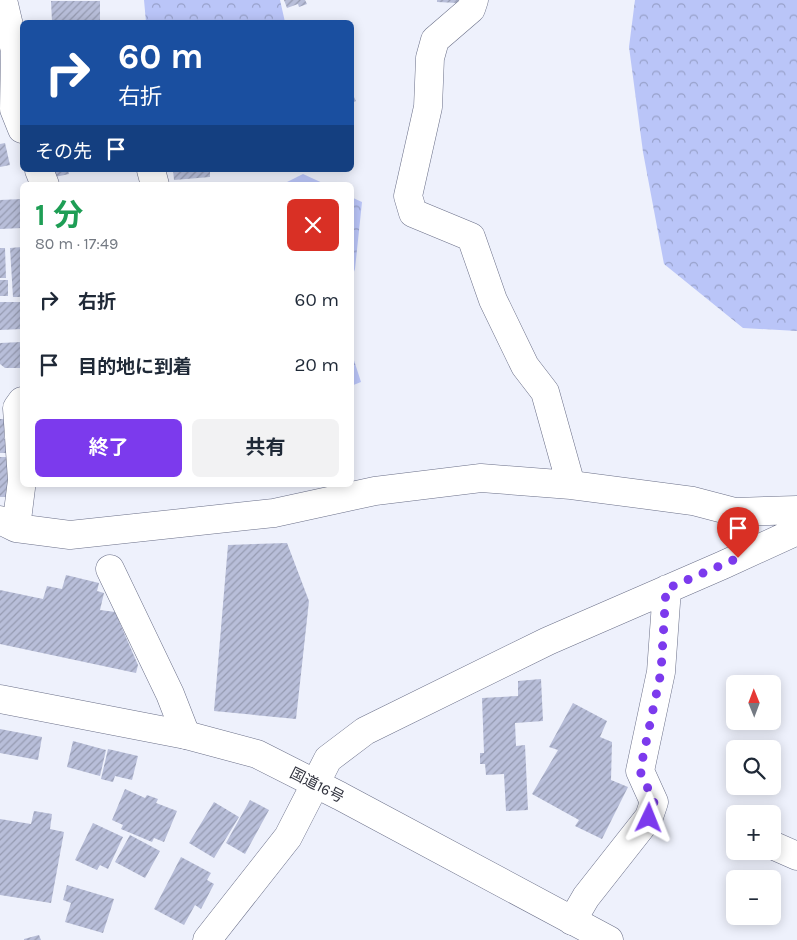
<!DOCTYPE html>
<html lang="ja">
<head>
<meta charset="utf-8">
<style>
	body { margin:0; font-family:Karla,"Noto Sans JP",sans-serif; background:#f2f2f3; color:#1f2937; height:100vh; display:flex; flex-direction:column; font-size:19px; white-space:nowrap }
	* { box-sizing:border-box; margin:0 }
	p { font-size:16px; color:#747a83 }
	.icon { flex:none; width:28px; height:28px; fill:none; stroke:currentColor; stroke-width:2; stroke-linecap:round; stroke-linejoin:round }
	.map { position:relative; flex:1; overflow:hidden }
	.panel { position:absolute; left:20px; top:182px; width:334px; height:305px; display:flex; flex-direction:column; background:#fff; border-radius:8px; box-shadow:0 2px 12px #0003 }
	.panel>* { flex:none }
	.top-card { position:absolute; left:20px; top:20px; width:334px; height:152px; border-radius:8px; box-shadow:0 2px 12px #0003; background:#1a4fa0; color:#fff; overflow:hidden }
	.needle { width:32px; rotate:359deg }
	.tools { position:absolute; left:726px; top:675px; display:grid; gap:10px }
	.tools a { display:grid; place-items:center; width:55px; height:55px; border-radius:8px; background:#fff; box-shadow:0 2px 12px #0003; font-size:25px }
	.pin { position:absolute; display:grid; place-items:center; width:42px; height:42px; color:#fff; margin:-51px -21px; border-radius:50% 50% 50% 0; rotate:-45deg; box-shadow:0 0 5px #0007 }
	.pin .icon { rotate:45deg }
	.me { position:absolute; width:55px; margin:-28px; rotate:2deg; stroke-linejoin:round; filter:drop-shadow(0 0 4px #0008) }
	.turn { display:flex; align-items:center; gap:18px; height:105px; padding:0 15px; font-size:22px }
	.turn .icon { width:65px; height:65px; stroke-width:2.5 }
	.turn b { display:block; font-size:35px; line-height:42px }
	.then { display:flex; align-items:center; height:48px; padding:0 15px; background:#0003; gap:10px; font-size:19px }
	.round { display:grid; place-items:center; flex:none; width:52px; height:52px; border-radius:8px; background:#f2f2f3 }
	.overview { display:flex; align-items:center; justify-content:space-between; height:85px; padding:0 15px }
	h1 { font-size:30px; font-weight:700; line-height:38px; color:#1e9e55 }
	.button { display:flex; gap:10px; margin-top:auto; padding:10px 15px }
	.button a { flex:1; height:58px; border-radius:8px; background:#7c3aed; color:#fff; font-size:20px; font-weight:700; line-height:58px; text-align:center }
	.button a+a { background:#f2f2f3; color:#1f2937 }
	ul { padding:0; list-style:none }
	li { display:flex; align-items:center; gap:15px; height:65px; padding:0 15px }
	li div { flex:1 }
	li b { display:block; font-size:19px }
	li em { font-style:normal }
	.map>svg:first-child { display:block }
	.forest { fill:url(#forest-crowns) }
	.building { fill:url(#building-hatch) }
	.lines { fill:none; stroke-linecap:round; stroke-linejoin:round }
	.minor-casing { stroke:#6a6f88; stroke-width:29 }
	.highway-casing { stroke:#6a6f88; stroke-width:29 }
	.minor { stroke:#fff; stroke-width:28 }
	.highway { stroke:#fff; stroke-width:28 }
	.route { stroke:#7c3aed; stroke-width:9; stroke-dasharray:0 16.2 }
	.labels { text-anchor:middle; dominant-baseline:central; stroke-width:4; stroke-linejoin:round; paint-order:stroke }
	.street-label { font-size:15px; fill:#32343f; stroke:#fff }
</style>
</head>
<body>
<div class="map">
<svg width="797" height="940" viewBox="0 0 797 940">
	<defs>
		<pattern id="forest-crowns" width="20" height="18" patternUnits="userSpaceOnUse" patternTransform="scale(1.25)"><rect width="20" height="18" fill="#bac5f8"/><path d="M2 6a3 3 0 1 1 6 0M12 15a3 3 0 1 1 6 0" fill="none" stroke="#98a1ca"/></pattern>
		<pattern id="building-hatch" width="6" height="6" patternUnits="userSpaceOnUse" patternTransform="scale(1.25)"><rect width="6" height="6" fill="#b8bed9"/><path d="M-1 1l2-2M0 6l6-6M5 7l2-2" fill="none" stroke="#969bb1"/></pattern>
	</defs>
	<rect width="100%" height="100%" fill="#eef1fc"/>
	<path class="forest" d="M 144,0 L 280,0 L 285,22 L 146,22 Z
		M 635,0 L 797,0 L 797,331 L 743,328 L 664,264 L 643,152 L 629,47 Z
		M 303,174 L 327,185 L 281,185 Z
		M 351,197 L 362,202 L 355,269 L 351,280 Z
		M 351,351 L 361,382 L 351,386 Z"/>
	<path class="building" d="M 284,0 L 305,0 L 307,4 L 299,7 L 298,4 L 287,8 Z
		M 437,0 L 459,0 L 458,3 L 437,2 Z
		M 51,1 L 100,1 L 100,22 L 52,22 Z
		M 351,91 L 356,101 L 351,103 Z
		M 5,143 L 10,165 L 0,167 L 0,144 Z
		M 53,170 L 68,170 L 69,174 L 55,177 Z
		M 173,170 L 210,170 L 210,177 L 174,180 Z
		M 22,199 L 22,228 L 0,229 L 0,200 Z
		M 22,247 L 22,297 L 13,297 L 10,248 Z
		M 0,248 L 5,248 L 6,278 L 0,278 Z
		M 0,280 L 8,280 L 8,296 L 0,296 Z
		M 0,302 L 22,302 L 22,329 L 0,330 Z
		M 22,342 L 22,368 L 5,368 L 0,364 L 0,343 Z
		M 0,419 L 4,419 L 4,439 L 9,439 L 9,453 L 0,453 Z
		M 0,457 L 9,457 L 9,497 L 0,497 Z
		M 287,543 L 309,601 L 296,719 L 214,711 L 228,545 Z
		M 66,575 L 99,583 L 97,591 L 104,593 L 100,610 L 115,612 L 138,665 L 136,673 L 0,644 L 0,590 L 43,599 L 47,586 L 62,589 Z
		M 541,679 L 543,721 L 515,723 L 516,746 L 525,745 L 528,810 L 506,811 L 504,774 L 486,775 L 485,764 L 480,764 L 480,753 L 484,753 L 482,698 L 518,696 L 518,681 Z
		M 573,703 L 607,721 L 600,737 L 612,742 L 611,780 L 628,787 L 602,839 L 575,826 L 579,820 L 532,794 L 558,750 L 549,747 Z
		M 0,729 L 42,737 L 38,760 L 0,753 Z
		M 73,741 L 106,750 L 100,776 L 67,767 Z
		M 108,749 L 138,756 L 132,780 L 115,776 L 113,782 L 101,779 Z
		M 125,789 L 145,798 L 147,795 L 158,799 L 156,803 L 177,811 L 164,842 L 154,838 L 152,842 L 121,829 L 123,825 L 112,820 Z
		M 250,800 L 269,810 L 245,854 L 226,843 Z
		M 214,802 L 239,817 L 214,858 L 189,843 Z
		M 34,811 L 52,814 L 50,829 L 64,832 L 51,903 L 0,895 L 0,819 L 31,824 Z
		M 93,823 L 123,837 L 108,869 L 100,865 L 97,870 L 75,860 Z
		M 130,835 L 160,851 L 145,878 L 115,862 Z
		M 181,857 L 211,873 L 207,880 L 214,884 L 201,909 L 195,905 L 184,925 L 154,909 Z
		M 67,885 L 114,899 L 103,933 L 65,922 L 71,903 L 63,900 Z
		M 39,935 L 41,940 L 24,940 L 24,939 Z"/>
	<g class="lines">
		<defs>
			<path id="minor" d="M 3,0 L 15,51 L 14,109 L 22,129
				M 474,0 L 471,9 L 435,40 L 430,58 L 428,107 L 408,196 L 413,213 L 471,237 L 493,300 L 525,366 L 545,392 L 571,485
				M 39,170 L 45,185
				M 151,170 L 155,185
				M 0,520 L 16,528 L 70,535 L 274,513 L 375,491 L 481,478 L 571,485 L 693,501 L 735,512 L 797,510
				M 16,528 L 22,480 L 17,408 L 22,401
				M 110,569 L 170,694 L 186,735
				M 772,845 L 797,856
				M 572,921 L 586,897 L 649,817 L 654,802 L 640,771 L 661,672 L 667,589
				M 207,940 L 288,837 L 328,759 L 365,731 L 548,641 L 723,565 L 797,531"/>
			<path id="highway" d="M 0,699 L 186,735 L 257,754 L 340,796 L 609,940"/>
		</defs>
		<use href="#minor" class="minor-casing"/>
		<use href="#highway" class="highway-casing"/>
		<use href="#minor" class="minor"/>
		<use href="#highway" class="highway"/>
	</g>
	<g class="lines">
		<path class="route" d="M 649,818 L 654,802 L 640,771 L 661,672 L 666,589 L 738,558"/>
	</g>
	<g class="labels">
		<g class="street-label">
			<text transform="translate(317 785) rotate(27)">国道16号</text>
		</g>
	</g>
</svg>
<div class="tools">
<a><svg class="needle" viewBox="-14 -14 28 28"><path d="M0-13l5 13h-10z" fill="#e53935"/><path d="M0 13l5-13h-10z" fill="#747a83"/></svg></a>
<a><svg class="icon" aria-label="search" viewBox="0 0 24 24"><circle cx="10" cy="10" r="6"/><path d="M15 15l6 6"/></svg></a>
<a>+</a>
<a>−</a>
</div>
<div class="pin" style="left:738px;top:558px;background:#d93025"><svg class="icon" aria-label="arrive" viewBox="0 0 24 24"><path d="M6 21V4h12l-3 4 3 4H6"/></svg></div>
<svg class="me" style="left:649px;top:818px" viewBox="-20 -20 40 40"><path d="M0-17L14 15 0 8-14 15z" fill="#7c3aed" stroke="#fff" stroke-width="4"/></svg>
<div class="top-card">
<div class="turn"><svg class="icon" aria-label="right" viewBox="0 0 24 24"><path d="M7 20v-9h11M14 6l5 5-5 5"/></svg><div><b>60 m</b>右折</div></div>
<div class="then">その先<svg class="icon" aria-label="arrive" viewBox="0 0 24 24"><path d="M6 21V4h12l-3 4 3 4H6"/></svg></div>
</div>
<section class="panel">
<div class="overview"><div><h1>1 分</h1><p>80 m · 17:49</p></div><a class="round" style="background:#d93025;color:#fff"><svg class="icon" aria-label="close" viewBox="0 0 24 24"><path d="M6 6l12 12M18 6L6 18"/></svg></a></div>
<ul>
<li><svg class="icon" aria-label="right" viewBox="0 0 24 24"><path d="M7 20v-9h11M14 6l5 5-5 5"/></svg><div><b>右折</b></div><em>60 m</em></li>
<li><svg class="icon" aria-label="arrive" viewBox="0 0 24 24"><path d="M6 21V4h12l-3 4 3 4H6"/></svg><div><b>目的地に到着</b></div><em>20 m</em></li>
</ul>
<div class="button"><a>終了</a><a>共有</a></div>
</section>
</div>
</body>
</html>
